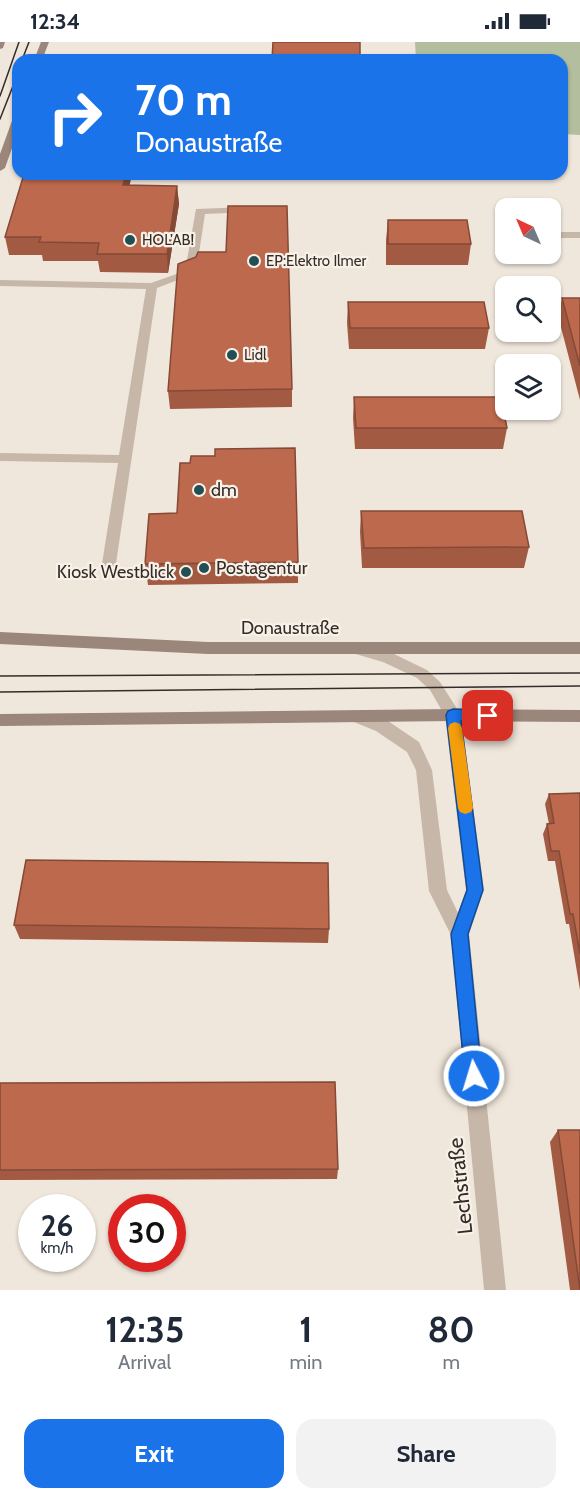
<!DOCTYPE html>
<html lang="en">
<head>
<meta charset="utf-8">
<style>
	body { margin:0; font-family:Cabin,sans-serif; background:#f2f2f3; color:#1f2937; height:100vh; display:flex; flex-direction:column; font-size:22px; white-space:nowrap }
	* { box-sizing:border-box; margin:0 }
	p { font-size:20px; color:#747a83 }
	.icon { flex:none; width:33px; height:33px; fill:none; stroke:currentColor; stroke-width:2; stroke-linecap:round; stroke-linejoin:round }
	.map { position:relative; height:1248px; overflow:hidden }
	.drawer { display:flex; flex-direction:column; background:#fff; flex:1 }
	.drawer>* { flex:none }
	.hud { position:absolute; left:12px; top:12px; width:556px; height:126px; border-radius:18px; box-shadow:0 2px 4px #0004; background:#1a73e8; color:#fff; overflow:hidden }
	.needle { width:39px; rotate:316deg }
	.controls { position:absolute; left:495px; top:156px; display:grid; gap:12px }
	.controls a { display:grid; place-items:center; width:66px; height:66px; border-radius:12px; background:#fff; box-shadow:0 2px 4px #0004; font-size:30px }
	.speed { position:absolute; left:18px; top:1152px; display:flex; gap:12px; font-size:30px; font-weight:700; text-align:center }
	.speed>* { display:grid; place-content:center; width:78px; height:78px; border-radius:50%; background:#fff; box-shadow:0 2px 4px #0004; line-height:1 }
	.speed small { font-size:15px; font-weight:400 }
	.speed .limit { border:9px solid #d22; background:#fff; color:#111 }
	.pin { position:absolute; display:grid; place-items:center; width:51px; height:51px; color:#fff; margin:-26px; border-radius:12px; box-shadow:0 3px 9px #0006 }
	.me { position:absolute; width:66px; margin:-33px; rotate:355deg; stroke-linejoin:round; filter:drop-shadow(0 0 4px #0008) }
	.turn { display:flex; align-items:center; gap:21px; height:126px; padding:0 24px; font-size:27px }
	.turn .icon { width:78px; height:78px; stroke-width:2.5 }
	.turn b { display:block; font-size:42px; line-height:51px }
	.eta { display:flex; justify-content:space-evenly; align-items:center; height:102px; text-align:center }
	.eta b { font-size:36px; font-weight:800; line-height:42px }
	.cta { display:flex; gap:12px; margin-top:auto; padding:12px 24px }
	.cta a { flex:1; height:69px; border-radius:18px; background:#1a73e8; color:#fff; font-size:24px; font-weight:800; line-height:69px; text-align:center }
	.cta a+a { background:#f2f2f3; color:#1f2937 }
	.status { display:flex; justify-content:space-between; align-items:center; height:42px; padding:0 30px; background:#fff; direction:ltr }
	.status svg { height:16px; fill:currentColor }
	.map>svg:first-child { display:block }
	.green { fill:#b2be9d }
	.lines { fill:none; stroke-linecap:round; stroke-linejoin:round }
	.lane { fill:#c7b7a9; fill-rule:evenodd }
	.street { fill:#c7b7a9; fill-rule:evenodd }
	.secondary { fill:#9a867a; fill-rule:evenodd }
	.tram { stroke:#352c28; stroke-width:1.5 }
	.wall { fill:#a35a42 }
	.shaded-wall { fill:#844a36 }
	.building { fill:#bd694d; stroke:#844a36; stroke-width:1.5 }
	.route { fill:#1a73e8; stroke:#114b97; stroke-width:1.5 }
	.slow { fill:#f59e0b }
	.poi-dot { fill:#214f53; stroke:#f8f1e8; stroke-width:2 }
	.labels { text-anchor:middle; dominant-baseline:central; stroke-width:4.5; stroke-linejoin:round; paint-order:stroke }
	.far-poi-label { font-size:15px; fill:#352c28; stroke:#f8f1e8; text-anchor:start }
	.poi-label { font-size:18px; fill:#352c28; stroke:#f8f1e8; text-anchor:start }
	.street-label { font-size:18px; fill:#352c28; stroke:#f8f1e8 }
	.near-street-label { font-size:21px; fill:#352c28; stroke:#f8f1e8 }
</style>
</head>
<body>
<div class="status"><b>12:34</b><svg viewBox="0 0 49 12"><path d="M0 12V9h3v3zM5 12V6h3v6zM10 12V3h3v9zM15 12V0h3v12zM26 1h20v11H26zM47 4h2v5h-2z"/></svg></div>
<div class="map">
<svg width="580" height="1248" viewBox="0 0 580 1248">
	<rect width="100%" height="100%" fill="#f0e7dc"/>
	<path class="green" d="M 415,0 L 580,0 L 580,93 L 563,92 L 562,18 L 416,18 Z"/>
	<g class="lines">
		<path class="lane" d="M 248,165 L 252,166 L 252,170 L 205,172 L 196,231 L 157,246 L 115,528 L 113,532 L 103,532 L 101,528 L 118,421 L 0,419 L 0,411 L 119,413 L 146,247 L 0,244 L 0,238 L 151,241 L 185,229 L 196,167 Z"/>
		<path class="street" d="M 506,190 L 506,196 L 496,193 L 497,191 Z
			M 550,190 L 580,190 L 580,196 L 550,196 Z
			M 357,601 L 392,611 L 427,628 L 440,640 L 461,673 L 484,848 L 469,892 L 506,1248 L 484,1248 L 451,893 L 429,849 L 416,728 L 407,710 L 376,689 L 349,678 L 346,674 L 349,670 L 354,668 L 388,679 L 419,700 L 432,728 L 447,848 L 458,871 L 466,848 L 445,674 L 430,648 L 417,636 L 383,620 L 352,611 L 350,607 L 352,603 Z"/>
		<path class="secondary" d="M 0,0 L 5,0 L 3,6 L 0,7 Z
			M 41,0 L 49,0 L 42,18 L 34,18 Z
			M 18,73 L 18,89 L 5,126 L 0,129 L 0,112 L 13,76 Z
			M 0,590 L 208,600 L 580,600 L 580,612 L 208,612 L 0,602 Z
			M 453,667 L 580,668 L 580,680 L 453,679 L 0,684 L 0,672 Z"/>
		<path class="tram" d="M 22,18 L 29,0
			M 0,54 L 19,0
			M 0,77 L 13,44
			M 0,634 L 580,631
			M 0,650 L 580,644"/>
	</g>
	<path class="wall" d="M 130,143 L 177,144 L 179,162 L 168,231 L 100,230 L 98,219 L 43,219 L 42,213 L 9,213 L 5,195 Z
		M 388,178 L 471,202 L 468,223 L 386,223 L 386,198 Z
		M 562,256 L 580,256 L 580,358 L 558,274 Z
		M 348,260 L 489,286 L 485,307 L 349,307 L 347,281 Z
		M 292,347 L 292,365 L 170,367 L 168,349 Z
		M 354,355 L 507,386 L 503,407 L 355,407 L 353,376 Z
		M 361,469 L 529,505 L 524,526 L 362,526 L 360,490 Z
		M 298,520 L 298,541 L 148,543 L 145,522 Z
		M 580,751 L 580,948 L 569,882 L 566,882 L 555,819 L 548,819 L 543,792 L 547,782 L 549,782 L 545,762 L 549,752 Z
		M 14,883 L 329,887 L 328,901 L 20,897 Z
		M 0,1041 L 338,1127 L 337,1137 L 0,1138 Z
		M 558,1088 L 580,1248 L 570,1248 L 550,1100 Z"/>
	<path class="shaded-wall" d="M 126,132 L 132,132 L 126,161 L 123,143 Z
		M 177,144 L 179,162 L 168,231 L 167,212 Z"/>
	<path class="building" d="M 273,0 L 360,0 L 360,18 L 272,18 Z
		M 24,132 L 126,132 L 123,143 L 177,144 L 167,212 L 97,212 L 99,201 L 39,200 L 41,195 L 5,195 Z
		M 228,164 L 287,164 L 292,347 L 168,349 L 178,222 L 196,215 L 198,210 L 226,210 Z
		M 388,178 L 467,178 L 471,202 L 388,202 Z
		M 562,256 L 580,256 L 580,324 Z
		M 348,260 L 484,260 L 489,286 L 350,286 Z
		M 354,355 L 501,355 L 507,386 L 356,386 Z
		M 295,406 L 298,520 L 145,522 L 149,472 L 177,471 L 180,421 L 190,421 L 191,414 L 215,414 L 215,407 Z
		M 361,469 L 522,469 L 529,505 L 364,506 Z
		M 580,751 L 580,912 L 573,872 L 570,872 L 559,809 L 551,809 L 547,782 L 554,781 L 549,752 Z
		M 26,818 L 328,821 L 329,887 L 14,883 Z
		M 335,1040 L 338,1127 L 0,1128 L 0,1041 Z
		M 558,1088 L 580,1088 L 580,1248 Z"/>
	<path class="route" d="M 453,667 L 488,668 L 493,670 L 495,674 L 493,678 L 461,679 L 483,848 L 468,892 L 482,1034 L 480,1040 L 474,1043 L 467,1040 L 465,1034 L 451,892 L 467,848 L 446,673 L 448,669 Z"/>
	<path class="slow" d="M 455,680 L 460,682 L 462,686 L 473,766 L 471,770 L 465,772 L 460,770 L 458,766 L 448,686 L 450,682 Z"/>
	<g class="poi-dot">
		<circle cx="130" cy="198" r="6"/>
		<circle cx="254" cy="219" r="6"/>
		<circle cx="232" cy="313" r="6"/>
		<circle cx="199" cy="448" r="6"/>
		<circle cx="204" cy="526" r="6"/>
		<circle cx="186" cy="530" r="6"/>
	</g>
	<g class="labels">
		<g class="far-poi-label">
			<text x="142" y="198">HOL’AB!</text>
			<text x="266" y="219">EP:Elektro Ilmer</text>
			<text x="244" y="313">Lidl</text>
		</g>
		<g class="poi-label">
			<text x="211" y="448">dm</text>
			<text x="216" y="526">Postagentur</text>
			<text x="174" y="530" text-anchor="end">Kiosk Westblick</text>
		</g>
		<g class="street-label">
			<text x="290" y="586">Donaustraße</text>
		</g>
		<g class="near-street-label">
			<text transform="translate(460 1144) rotate(-96)">Lechstraße</text>
		</g>
	</g>
</svg>
<div class="controls">
<a><svg class="needle" viewBox="-14 -14 28 28"><path d="M0-13l5 13h-10z" fill="#e53935"/><path d="M0 13l5-13h-10z" fill="#747a83"/></svg></a>
<a><svg class="icon" aria-label="search" viewBox="0 0 24 24"><circle cx="10" cy="10" r="6"/><path d="M15 15l6 6"/></svg></a>
<a><svg class="icon" aria-label="layers" viewBox="0 0 24 24"><path d="M12 4l9 5-9 5-9-5zM3 14l9 5 9-5"/></svg></a>
</div>
<div class="speed"><div>26<small>km/h</small></div><div class="limit">30</div></div>
<div class="pin" style="left:488px;top:674px;background:#d93025"><svg class="icon" aria-label="arrive" viewBox="0 0 24 24"><path d="M6 21V4h12l-3 4 3 4H6"/></svg></div>
<svg class="me" style="left:474px;top:1034px" viewBox="-20 -20 40 40"><circle r="17" fill="#1a73e8" stroke="#fff" stroke-width="3"/><path d="M0-11L8 9 0 5-8 9z" fill="#fff"/></svg>
<div class="hud">
<div class="turn"><svg class="icon" aria-label="right" viewBox="0 0 24 24"><path d="M7 20v-9h11M14 6l5 5-5 5"/></svg><div><b>70 m</b>Donaustraße</div></div>
</div>
</div>
<section class="drawer">
<div class="eta">
<div><b>12:35</b><p>Arrival</p></div>
<div><b>1</b><p>min</p></div>
<div><b>80</b><p>m</p></div>
</div>
<div class="cta"><a>Exit</a><a>Share</a></div>
</section>
</body>
</html>
